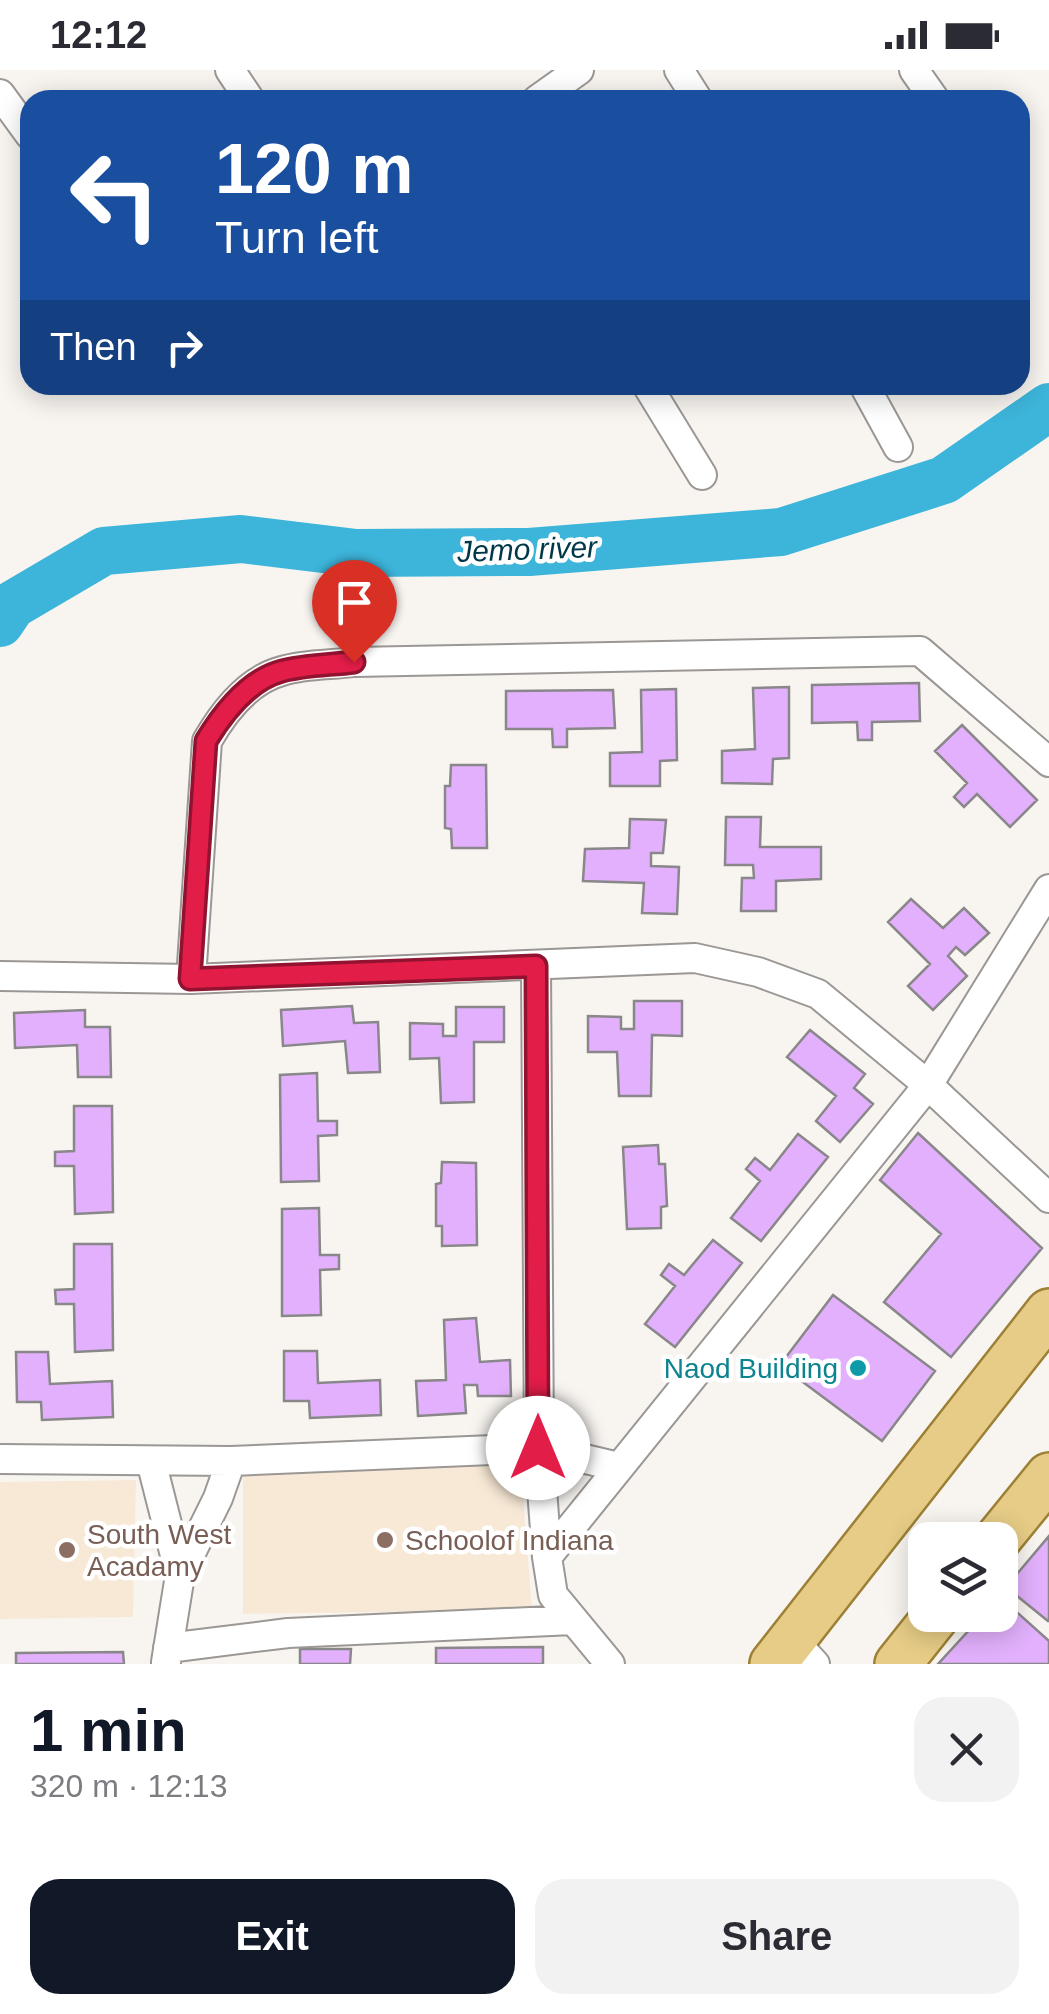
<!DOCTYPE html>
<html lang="en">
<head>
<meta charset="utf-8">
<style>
	body { margin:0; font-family:Arial,sans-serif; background:#f2f2f3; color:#2b2b33; height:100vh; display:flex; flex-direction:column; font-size:38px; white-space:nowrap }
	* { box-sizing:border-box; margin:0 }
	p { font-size:32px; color:#7c7c81 }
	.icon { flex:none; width:55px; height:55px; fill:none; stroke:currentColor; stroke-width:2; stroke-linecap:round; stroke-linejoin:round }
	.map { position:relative; height:1594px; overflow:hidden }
	.panel { display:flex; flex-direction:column; background:#fff; flex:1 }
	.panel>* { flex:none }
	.hud { position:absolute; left:20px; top:20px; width:1010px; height:305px; border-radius:30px; box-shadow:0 5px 25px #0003; background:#1a4fa0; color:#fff; overflow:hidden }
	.buttons { position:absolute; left:908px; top:1452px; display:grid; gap:20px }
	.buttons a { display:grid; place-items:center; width:110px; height:110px; border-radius:20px; background:#fff; box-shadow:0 5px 25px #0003; font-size:50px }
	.pin { position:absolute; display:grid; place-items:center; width:85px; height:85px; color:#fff; margin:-102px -42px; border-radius:50% 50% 50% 0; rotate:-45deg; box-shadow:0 0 10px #0007 }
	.pin .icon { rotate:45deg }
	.me { position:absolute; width:110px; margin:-55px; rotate:0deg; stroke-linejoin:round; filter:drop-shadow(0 0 8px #0008) }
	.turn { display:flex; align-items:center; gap:35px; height:210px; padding:0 30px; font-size:45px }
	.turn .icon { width:130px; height:130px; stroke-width:2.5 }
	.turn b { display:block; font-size:70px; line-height:85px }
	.then { display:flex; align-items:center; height:95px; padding:0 30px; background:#0003; gap:20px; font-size:38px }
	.round { display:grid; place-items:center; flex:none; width:105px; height:105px; border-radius:30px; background:#f2f2f3 }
	.headline { display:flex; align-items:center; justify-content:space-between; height:170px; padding:0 30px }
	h1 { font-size:60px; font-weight:700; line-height:75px; color:#111827 }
	.primary-button { display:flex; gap:20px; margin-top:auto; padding:20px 30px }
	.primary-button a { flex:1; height:115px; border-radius:30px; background:#111827; color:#fff; font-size:40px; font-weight:700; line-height:115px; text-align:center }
	.primary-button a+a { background:#f2f2f3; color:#2b2b33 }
	.status { display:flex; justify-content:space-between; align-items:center; height:70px; padding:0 50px; background:#fff; direction:ltr }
	.status svg { height:28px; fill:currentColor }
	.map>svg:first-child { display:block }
	.education { fill:#f8e9d6 }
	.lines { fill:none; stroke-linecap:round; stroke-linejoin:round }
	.river { stroke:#3db4da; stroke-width:48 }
	.building { fill:#e2b0fc; stroke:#89878a; stroke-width:2.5 }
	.street-casing { stroke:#9a9794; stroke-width:32 }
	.primary-casing { stroke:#9d8035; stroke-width:50 }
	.street { stroke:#fff; stroke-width:28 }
	.primary { stroke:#e6cc86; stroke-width:45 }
	.route-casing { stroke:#92132f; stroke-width:25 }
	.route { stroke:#e11d48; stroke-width:18 }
	.culture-dot { fill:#0f9aa8; stroke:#fff; stroke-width:4 }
	.education-dot { fill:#8d6e63; stroke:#fff; stroke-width:4 }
	.labels { text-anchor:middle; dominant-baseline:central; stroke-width:9; stroke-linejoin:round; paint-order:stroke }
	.culture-label { font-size:28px; fill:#0d838f; stroke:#fff; text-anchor:end }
	.education-label { font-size:28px; fill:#785e54; stroke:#fff; text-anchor:start }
	.water-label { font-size:30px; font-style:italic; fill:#013848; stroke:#fff }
</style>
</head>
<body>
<div class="status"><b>12:12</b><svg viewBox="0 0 49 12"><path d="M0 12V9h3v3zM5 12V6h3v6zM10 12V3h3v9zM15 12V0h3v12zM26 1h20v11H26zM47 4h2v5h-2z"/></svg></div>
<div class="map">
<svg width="1049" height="1594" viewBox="0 0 1049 1594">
	<rect width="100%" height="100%" fill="#f8f5f1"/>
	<path class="education" d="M 520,1388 L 532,1540 L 243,1544 L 243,1399 Z
		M 136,1410 L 133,1547 L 0,1549 L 0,1412 Z"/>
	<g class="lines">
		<path class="river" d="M 0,553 L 12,535 L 104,481 L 241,469 L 356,483 L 529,482 L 781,462 L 944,410 L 1049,337"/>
	</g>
	<path class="building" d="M 919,613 L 920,651 L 872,652 L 872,670 L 858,670 L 857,652 L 812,653 L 812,615 Z
		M 789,617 L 789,688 L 773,689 L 772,714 L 722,713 L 722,681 L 755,679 L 753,618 Z
		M 676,619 L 677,690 L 660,691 L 660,716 L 610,716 L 610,683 L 642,682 L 641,620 Z
		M 613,620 L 615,658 L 567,659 L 567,677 L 553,677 L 552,659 L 506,659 L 506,621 Z
		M 962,655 L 1037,730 L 1010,757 L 977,724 L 964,737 L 954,727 L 967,713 L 935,681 Z
		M 451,695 L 486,695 L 487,778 L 452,778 L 451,759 L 445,758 L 445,716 L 450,716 Z
		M 726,747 L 761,747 L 760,777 L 821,777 L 821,809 L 776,811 L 776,841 L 741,841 L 742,808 L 754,808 L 753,795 L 725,795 Z
		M 630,749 L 666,750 L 663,783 L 651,783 L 651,796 L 679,797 L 677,844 L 642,843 L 644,813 L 583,811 L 585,779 L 629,778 Z
		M 911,829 L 943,858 L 964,838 L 989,863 L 965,885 L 956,877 L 948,886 L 967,906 L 933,940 L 908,916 L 930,894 L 888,852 Z
		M 634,931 L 682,931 L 682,966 L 652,965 L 651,1026 L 619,1026 L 617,982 L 588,982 L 588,946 L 621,947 L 621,959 L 634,959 Z
		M 352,936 L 354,953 L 378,952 L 380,1002 L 348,1003 L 345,971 L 283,976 L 281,940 Z
		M 456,937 L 504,937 L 504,972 L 474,972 L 474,1032 L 441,1033 L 439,988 L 410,989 L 410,953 L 443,954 L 443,966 L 456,966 Z
		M 85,940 L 85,957 L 110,957 L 111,1007 L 78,1007 L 77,975 L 15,978 L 14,943 Z
		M 810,960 L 865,1004 L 854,1018 L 873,1034 L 840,1072 L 816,1051 L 836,1026 L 787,987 Z
		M 317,1003 L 318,1051 L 337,1051 L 337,1065 L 318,1066 L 319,1111 L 281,1112 L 280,1005 Z
		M 74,1036 L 112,1036 L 113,1142 L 75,1144 L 74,1096 L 55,1096 L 55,1082 L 74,1081 Z
		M 918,1063 L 1042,1178 L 951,1287 L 884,1232 L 941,1164 L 880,1110 Z
		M 798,1064 L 828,1087 L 761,1171 L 731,1148 L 760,1111 L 746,1099 L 755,1088 L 770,1100 Z
		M 658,1075 L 659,1094 L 665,1094 L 667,1136 L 661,1137 L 661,1158 L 627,1159 L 623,1077 Z
		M 442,1092 L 476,1093 L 477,1175 L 442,1176 L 442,1156 L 436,1156 L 436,1114 L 441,1113 Z
		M 319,1138 L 320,1185 L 339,1185 L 339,1199 L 320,1200 L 321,1245 L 282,1246 L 282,1139 Z
		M 713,1170 L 742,1193 L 675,1277 L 645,1254 L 675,1216 L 661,1205 L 669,1194 L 684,1205 Z
		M 74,1174 L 112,1174 L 113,1280 L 75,1282 L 74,1234 L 56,1234 L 55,1220 L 74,1219 Z
		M 833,1225 L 935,1301 L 882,1371 L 780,1295 Z
		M 476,1248 L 480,1292 L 510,1290 L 511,1326 L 478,1326 L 477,1315 L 464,1315 L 466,1343 L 418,1346 L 416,1311 L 446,1310 L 444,1250 Z
		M 284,1281 L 317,1281 L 318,1313 L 380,1310 L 381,1345 L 310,1348 L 309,1331 L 284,1331 Z
		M 16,1282 L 48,1282 L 50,1314 L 112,1311 L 113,1347 L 42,1350 L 41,1332 L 17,1332 Z
		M 1049,1466 L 1049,1550 L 1048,1551 L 1006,1517 Z
		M 1000,1527 L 1049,1571 L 1049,1594 L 938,1594 L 983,1545 L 1000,1545 Z
		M 543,1577 L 543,1594 L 436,1594 L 436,1578 Z
		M 300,1579 L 351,1579 L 350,1594 L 300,1594 Z
		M 123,1582 L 124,1594 L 16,1594 L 16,1583 Z"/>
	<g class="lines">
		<defs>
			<path id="street" d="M 230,0 L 250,30
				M 679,0 L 698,30
				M 914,0 L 935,30
				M 0,24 L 30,65
				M 537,30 L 579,0
				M 647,315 L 702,405
				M 864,315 L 898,377
				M 536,895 L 539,1378 L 547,1487 L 553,1525 L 610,1594
				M 0,906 L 191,909 L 695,888 L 758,902 L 818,924 L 928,1015 L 1049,1128
				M 191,909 L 207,671 C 223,643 248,610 282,601 C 304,594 331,595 354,592 L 920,581 L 1049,692
				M 0,1389 L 231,1391 L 539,1378 L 619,1397
				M 151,1391 L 180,1505
				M 547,1487 L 928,1015 L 1049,819
				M 792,1569 L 815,1594
				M 168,1578 L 288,1563 L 573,1550
				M 166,1592 L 180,1505 L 218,1428 L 231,1391"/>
			<path id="primary" d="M 997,1470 L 1049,1406
				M 773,1594 L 1049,1242
				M 898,1594 L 937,1545"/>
		</defs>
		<use href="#street" class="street-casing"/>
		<use href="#primary" class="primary-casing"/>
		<use href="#street" class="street"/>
		<use href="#primary" class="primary"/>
	</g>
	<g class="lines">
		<defs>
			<path id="route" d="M 354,592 C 331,595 304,595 282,601 C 248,610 223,643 206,671 L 190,909 L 536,896 L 538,1378"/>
		</defs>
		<use href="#route" class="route-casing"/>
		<use href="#route" class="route"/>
	</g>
	<circle class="culture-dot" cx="858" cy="1298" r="10"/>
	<g class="education-dot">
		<circle cx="385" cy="1470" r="10"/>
		<circle cx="67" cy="1480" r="10"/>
	</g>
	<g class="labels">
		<g class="culture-label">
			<text x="838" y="1298">Naod Building</text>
		</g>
		<g class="education-label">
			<text x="87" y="1464">South West<tspan x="87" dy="32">Acadamy</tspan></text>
			<text x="405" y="1470">Schoolof Indiana</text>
		</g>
		<g class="water-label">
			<text transform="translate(527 479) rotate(-2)">Jemo river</text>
		</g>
	</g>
</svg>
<div class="buttons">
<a><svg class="icon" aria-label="layers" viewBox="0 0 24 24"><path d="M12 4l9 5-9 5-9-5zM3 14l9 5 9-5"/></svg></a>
</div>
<div class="pin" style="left:354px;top:592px;background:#d93025"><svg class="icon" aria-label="arrive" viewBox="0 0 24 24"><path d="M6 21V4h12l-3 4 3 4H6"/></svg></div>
<svg class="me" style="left:538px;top:1378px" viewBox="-20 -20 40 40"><circle r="19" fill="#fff"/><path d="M0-13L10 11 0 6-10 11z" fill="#e11d48"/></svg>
<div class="hud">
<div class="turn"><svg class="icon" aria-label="left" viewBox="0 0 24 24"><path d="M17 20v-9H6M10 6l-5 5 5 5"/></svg><div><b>120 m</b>Turn left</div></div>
<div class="then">Then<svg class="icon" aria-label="right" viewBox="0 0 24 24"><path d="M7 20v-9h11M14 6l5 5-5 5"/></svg></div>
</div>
</div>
<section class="panel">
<div class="headline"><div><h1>1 min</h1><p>320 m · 12:13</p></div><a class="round"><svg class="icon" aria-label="close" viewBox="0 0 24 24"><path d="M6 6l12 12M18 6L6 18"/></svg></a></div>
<div class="primary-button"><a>Exit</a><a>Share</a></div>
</section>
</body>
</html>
